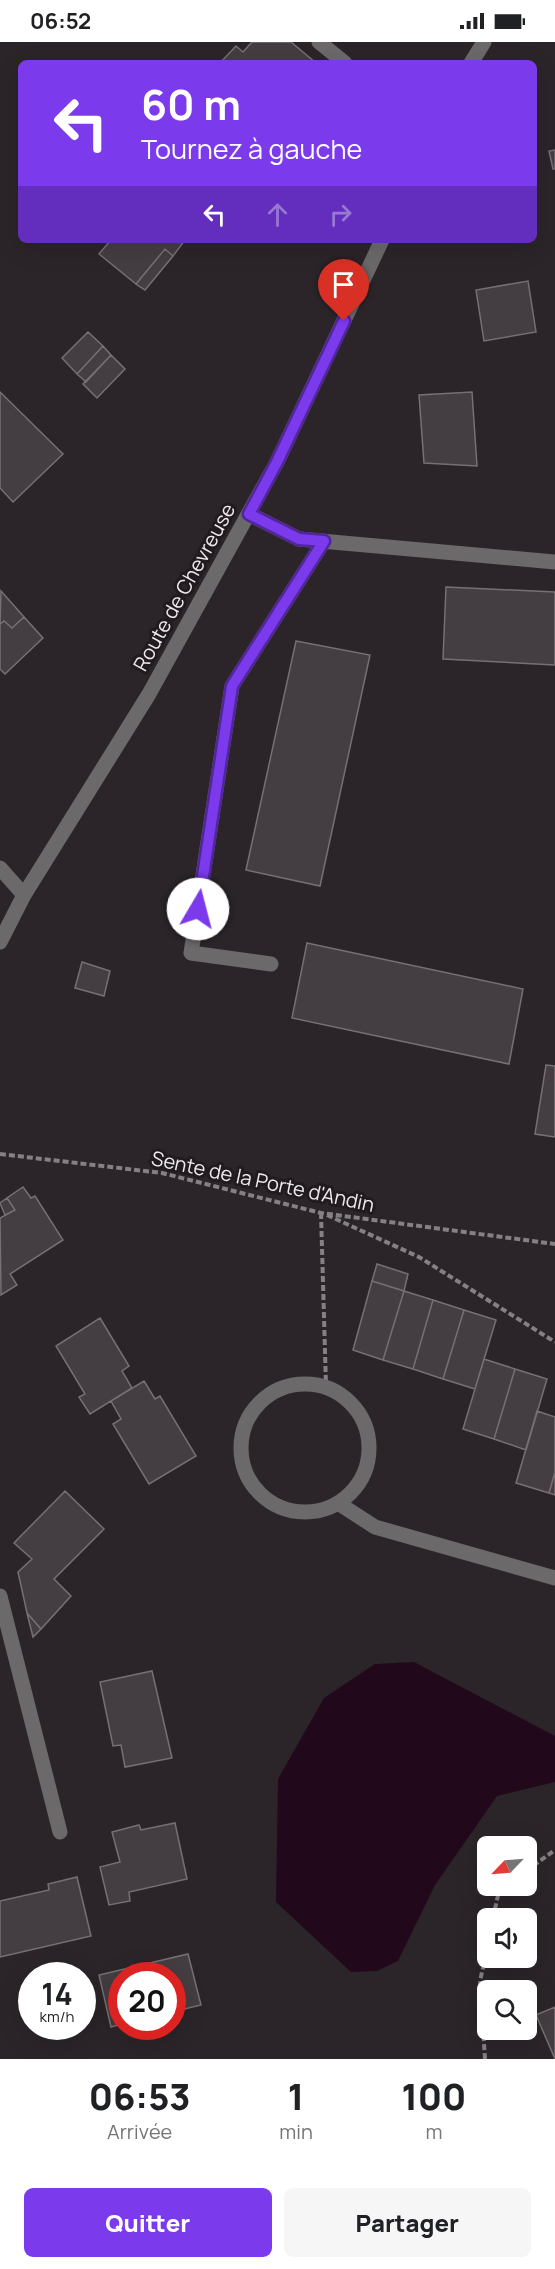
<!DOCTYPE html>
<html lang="fr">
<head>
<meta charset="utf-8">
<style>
	body { margin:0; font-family:Manrope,sans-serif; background:#f6f6f6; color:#202124; height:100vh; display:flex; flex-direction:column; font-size:22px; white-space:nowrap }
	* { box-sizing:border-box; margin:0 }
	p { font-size:20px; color:#757577 }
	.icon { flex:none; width:33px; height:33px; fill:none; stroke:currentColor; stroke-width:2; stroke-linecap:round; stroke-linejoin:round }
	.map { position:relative; height:2017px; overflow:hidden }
	.drawer { display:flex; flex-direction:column; background:#fff; flex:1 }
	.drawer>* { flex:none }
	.guide { position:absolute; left:18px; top:18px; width:519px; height:183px; border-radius:9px; box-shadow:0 6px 24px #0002; background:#7c3aed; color:#fff; overflow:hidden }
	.needle { width:39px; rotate:245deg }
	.buttons { position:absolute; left:477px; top:1794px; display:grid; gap:12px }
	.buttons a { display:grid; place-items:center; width:60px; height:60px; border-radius:9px; background:#fff; box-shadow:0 6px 24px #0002; font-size:30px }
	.speed { position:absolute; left:18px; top:1920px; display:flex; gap:12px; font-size:30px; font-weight:700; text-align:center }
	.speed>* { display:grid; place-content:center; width:78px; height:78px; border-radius:50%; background:#fff; box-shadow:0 6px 24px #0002; line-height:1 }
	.speed small { font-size:15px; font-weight:400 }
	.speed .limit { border:9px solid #d22; background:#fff; color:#111 }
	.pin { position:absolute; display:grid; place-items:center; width:51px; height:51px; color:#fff; margin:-62px -26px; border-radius:50% 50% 50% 0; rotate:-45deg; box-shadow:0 0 6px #0007 }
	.pin .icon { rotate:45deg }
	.me { position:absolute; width:66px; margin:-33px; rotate:8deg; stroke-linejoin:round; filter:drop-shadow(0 0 4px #0008) }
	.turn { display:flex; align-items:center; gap:21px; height:126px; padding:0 24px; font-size:27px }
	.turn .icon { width:78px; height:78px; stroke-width:2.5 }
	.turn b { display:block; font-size:42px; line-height:51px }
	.lanes { display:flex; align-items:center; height:57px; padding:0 24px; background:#0003; justify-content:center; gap:30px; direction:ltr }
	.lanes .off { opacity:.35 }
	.eta { display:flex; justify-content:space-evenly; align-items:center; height:102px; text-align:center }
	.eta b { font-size:36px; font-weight:800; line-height:42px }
	.primary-button { display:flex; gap:12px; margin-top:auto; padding:12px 24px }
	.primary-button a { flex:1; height:69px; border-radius:9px; background:#7c3aed; color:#fff; font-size:24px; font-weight:800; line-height:69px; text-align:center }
	.primary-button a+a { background:#f6f6f6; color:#202124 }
	.status { display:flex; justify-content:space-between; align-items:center; height:42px; padding:0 30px; background:#fff; direction:ltr }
	.status svg { height:16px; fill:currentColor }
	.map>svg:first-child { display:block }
	.water { fill:#21091b }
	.building { fill:#443d41; stroke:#776f74; stroke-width:1.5 }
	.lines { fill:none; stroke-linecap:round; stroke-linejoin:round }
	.path { stroke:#858084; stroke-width:4; stroke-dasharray:6 3; stroke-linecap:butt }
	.service { stroke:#6c696b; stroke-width:15 }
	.minor { stroke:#6c696b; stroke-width:15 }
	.tertiary { stroke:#6c696b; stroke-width:15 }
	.route-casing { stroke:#51269a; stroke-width:15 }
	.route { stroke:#7c3aed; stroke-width:10 }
	.labels { text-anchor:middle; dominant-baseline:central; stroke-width:6; stroke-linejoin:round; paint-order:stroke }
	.street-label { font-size:20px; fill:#ede9ec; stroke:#211b1f }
</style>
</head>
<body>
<div class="status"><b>06:52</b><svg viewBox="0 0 49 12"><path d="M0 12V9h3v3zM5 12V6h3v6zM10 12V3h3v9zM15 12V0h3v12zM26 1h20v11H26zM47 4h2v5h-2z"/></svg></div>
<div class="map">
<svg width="555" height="2017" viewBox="0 0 555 2017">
	<rect width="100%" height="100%" fill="#2b2529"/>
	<path class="water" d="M 414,1620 L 555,1694 L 555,1740 L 497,1754 L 435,1843 L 398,1919 L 377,1929 L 351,1930 L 276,1860 L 278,1737 L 324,1656 L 375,1622 Z"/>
	<path class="building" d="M 252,0 L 291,0 L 316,21 L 220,21 L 236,4 L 243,10 Z
		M 555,108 L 555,127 L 553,127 L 549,109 Z
		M 111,198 L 185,198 L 173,214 L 165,207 L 136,242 L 99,212 Z
		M 165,207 L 173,214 L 145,248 L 136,242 Z
		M 528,239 L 536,290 L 484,299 L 476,248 Z
		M 88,290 L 103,304 L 77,332 L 62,316 Z
		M 103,304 L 111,313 L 86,340 L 77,332 Z
		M 111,313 L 125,327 L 97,356 L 83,342 Z
		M 0,350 L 63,412 L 13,460 L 0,446 Z
		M 472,350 L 477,424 L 424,421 L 419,353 Z
		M 446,545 L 555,550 L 555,623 L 443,617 Z
		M 1,549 L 24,575 L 12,586 L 4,579 L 0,582 Z
		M 24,575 L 43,596 L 5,632 L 0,627 L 0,582 L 4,579 L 12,586 Z
		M 296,599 L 370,613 L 320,844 L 246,828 Z
		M 307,901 L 523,947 L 509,1022 L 292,976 Z
		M 82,920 L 110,929 L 104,954 L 75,946 Z
		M 546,1023 L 555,1024 L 555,1095 L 535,1092 Z
		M 23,1145 L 31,1156 L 35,1154 L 63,1198 L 10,1232 L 17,1243 L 1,1253 L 0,1176 L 15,1168 L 7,1156 Z
		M 7,1156 L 15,1168 L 5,1173 L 0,1161 Z
		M 377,1222 L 408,1232 L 404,1249 L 372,1239 Z
		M 372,1239 L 404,1249 L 383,1318 L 353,1308 Z
		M 404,1249 L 433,1258 L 413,1327 L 383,1318 Z
		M 433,1258 L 464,1268 L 443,1337 L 413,1327 Z
		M 464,1268 L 496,1278 L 475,1347 L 443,1337 Z
		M 100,1276 L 129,1324 L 122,1329 L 132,1346 L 90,1372 L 79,1355 L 85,1352 L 56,1304 Z
		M 484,1317 L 515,1327 L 494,1397 L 463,1387 Z
		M 515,1327 L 547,1337 L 526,1408 L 494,1397 Z
		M 144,1339 L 155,1357 L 160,1354 L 196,1414 L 149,1442 L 113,1382 L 121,1377 L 111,1359 Z
		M 537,1369 L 555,1375 L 555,1430 L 549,1451 L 516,1441 Z
		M 555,1430 L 555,1453 L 549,1451 Z
		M 65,1449 L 104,1487 L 54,1537 L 71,1554 L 41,1587 L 27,1571 L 18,1530 L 32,1517 L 14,1501 Z
		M 27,1571 L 41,1587 L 33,1595 Z
		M 152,1629 L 172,1716 L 125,1725 L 121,1703 L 113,1704 L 100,1640 Z
		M 175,1781 L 187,1837 L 129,1850 L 130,1859 L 109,1863 L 100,1825 L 120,1820 L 112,1790 L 139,1783 L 141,1788 Z
		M 77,1835 L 91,1894 L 0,1915 L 0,1859 L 49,1848 L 48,1842 Z
		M 188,1912 L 201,1963 L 172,1970 L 172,1934 L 122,1934 L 122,1982 L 111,1985 L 99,1933 Z
		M 555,1965 L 555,2017 L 536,1973 Z"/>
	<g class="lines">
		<path class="path" d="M 0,1112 L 162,1131 L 321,1171 L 555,1202
			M 321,1171 L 326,1344
			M 327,1173 L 419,1215 L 555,1300
			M 526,1829 L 555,1808
			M 493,1876 L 499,1849 L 506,1844
			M 485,2017 L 480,1939 L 488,1903"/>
		<path class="service" d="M 249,472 L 299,497 L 555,520
			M 271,922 L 191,911 L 232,644 L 324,499"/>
		<path class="minor" d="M 319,0 L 345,21
			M 0,826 L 24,853
			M241 1406a64 64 0 1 1 128 0a64 64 0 1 1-128 0Z
			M 338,1461 L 375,1485 L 555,1536
			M 0,1554 L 60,1790"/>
		<path class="tertiary" d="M 471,21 L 484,0
			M 0,900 L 24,853 L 149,652 L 277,420 L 382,198"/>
	</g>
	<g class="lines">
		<defs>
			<path id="route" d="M 198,867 L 232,644 L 324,499 L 299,497 L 249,472 L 277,420 L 344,279"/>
		</defs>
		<use href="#route" class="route-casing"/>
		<use href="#route" class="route"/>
	</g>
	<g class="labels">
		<g class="street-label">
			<text transform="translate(184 545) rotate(-61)">Route de Chevreuse</text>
			<text transform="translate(263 1139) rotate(12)">Sente de la Porte d'Andin</text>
		</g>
	</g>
</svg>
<div class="buttons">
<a><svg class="needle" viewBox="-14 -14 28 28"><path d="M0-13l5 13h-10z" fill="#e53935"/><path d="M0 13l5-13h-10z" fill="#757577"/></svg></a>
<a><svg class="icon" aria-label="sound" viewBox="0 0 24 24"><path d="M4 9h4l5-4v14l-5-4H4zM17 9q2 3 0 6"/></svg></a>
<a><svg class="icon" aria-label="search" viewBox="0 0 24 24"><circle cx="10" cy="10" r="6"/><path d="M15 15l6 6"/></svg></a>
</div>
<div class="speed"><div>14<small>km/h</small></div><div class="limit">20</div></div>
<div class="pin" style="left:344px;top:279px;background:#d93025"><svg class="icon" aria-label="arrive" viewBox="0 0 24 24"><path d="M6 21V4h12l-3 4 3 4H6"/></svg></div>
<svg class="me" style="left:198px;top:867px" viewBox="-20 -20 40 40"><circle r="19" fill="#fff"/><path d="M0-13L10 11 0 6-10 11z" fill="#7c3aed"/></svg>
<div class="guide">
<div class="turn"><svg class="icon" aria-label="left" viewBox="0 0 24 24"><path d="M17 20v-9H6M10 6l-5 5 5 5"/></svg><div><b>60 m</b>Tournez à gauche</div></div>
<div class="lanes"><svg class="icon" aria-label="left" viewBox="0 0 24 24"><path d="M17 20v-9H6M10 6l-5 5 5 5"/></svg><svg class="icon off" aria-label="ahead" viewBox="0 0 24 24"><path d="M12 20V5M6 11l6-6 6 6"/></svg><svg class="icon off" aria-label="right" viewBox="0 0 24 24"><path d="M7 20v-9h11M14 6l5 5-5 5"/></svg></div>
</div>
</div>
<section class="drawer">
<div class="eta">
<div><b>06:53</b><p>Arrivée</p></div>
<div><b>1</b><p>min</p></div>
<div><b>100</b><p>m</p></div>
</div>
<div class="primary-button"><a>Quitter</a><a>Partager</a></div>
</section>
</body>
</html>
